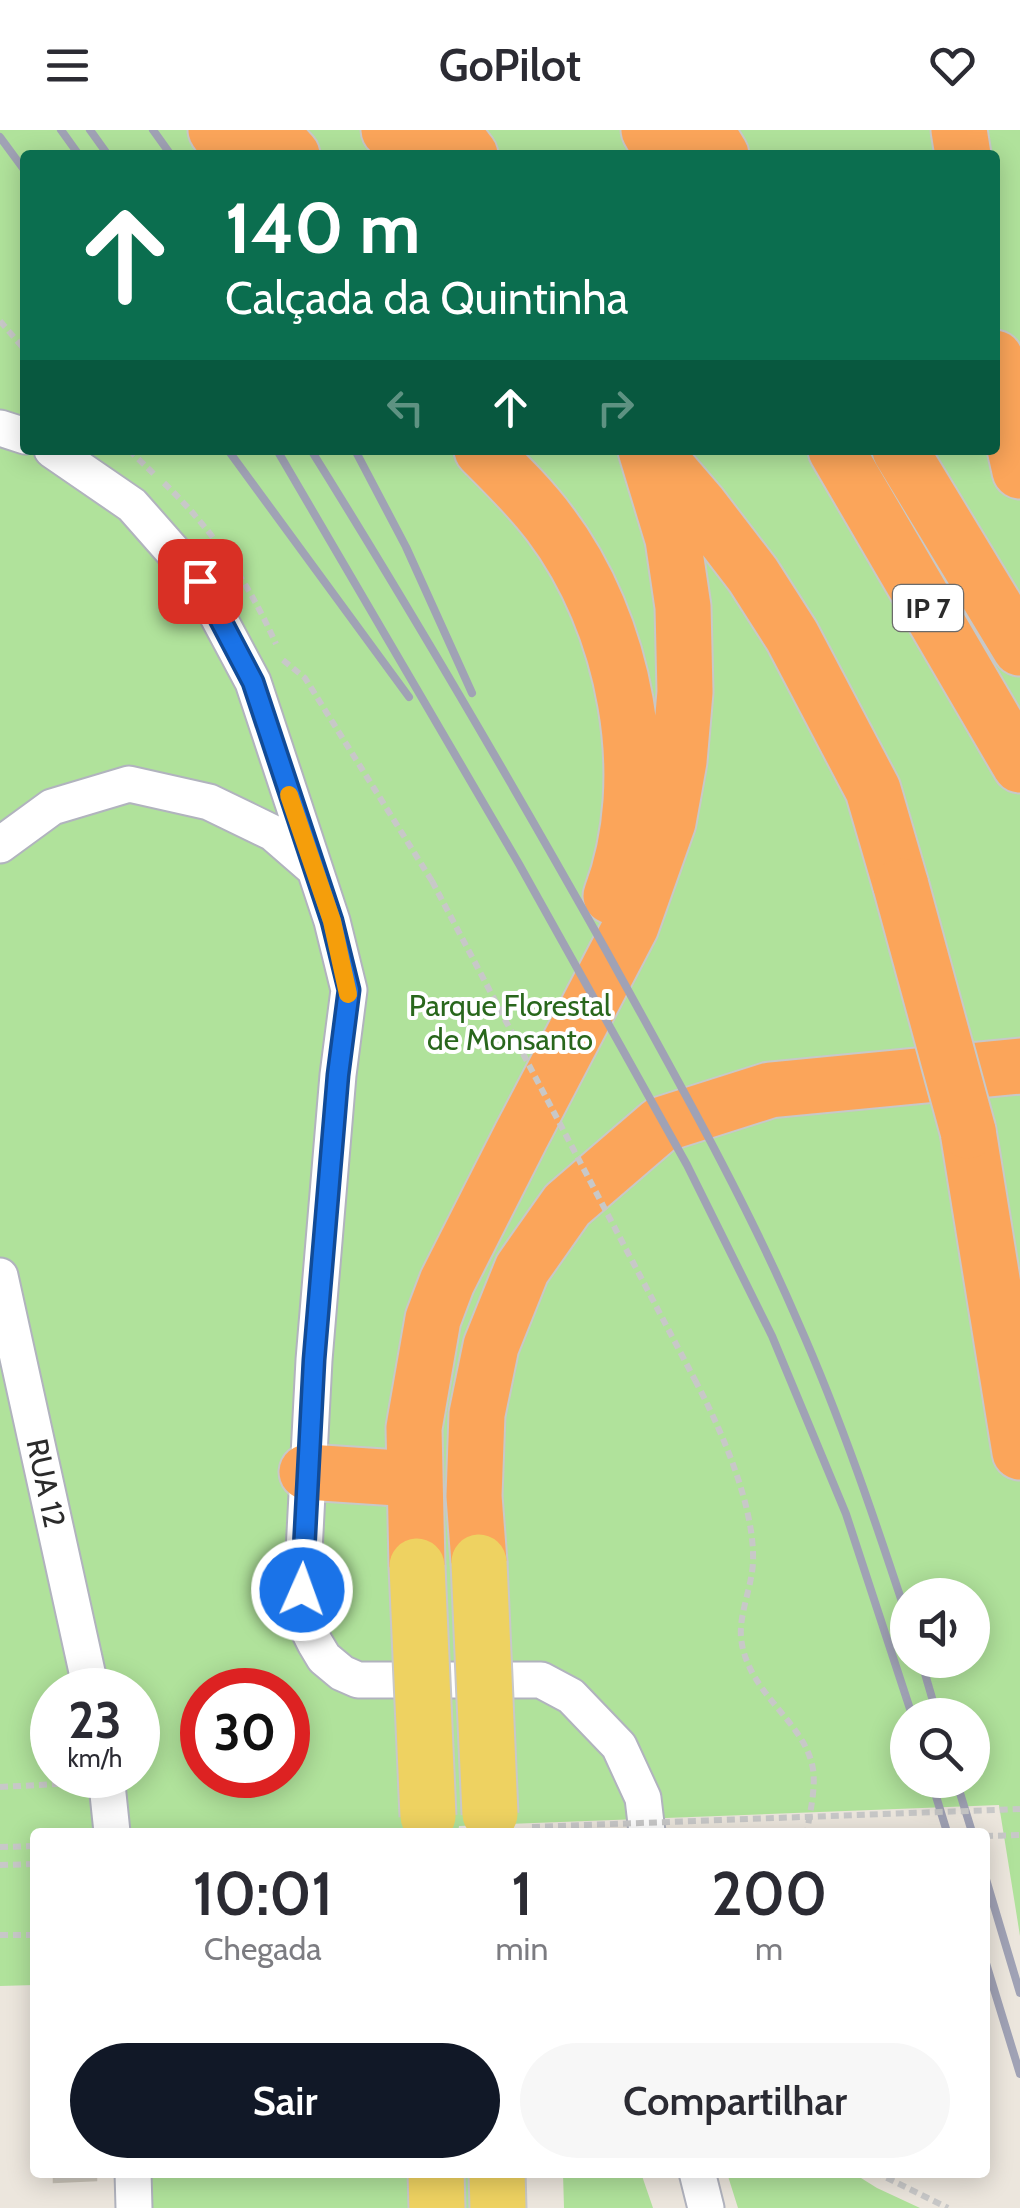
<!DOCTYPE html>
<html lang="pt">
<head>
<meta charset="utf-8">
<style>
	body { margin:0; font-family:Cabin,sans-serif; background:#f7f7f7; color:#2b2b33; height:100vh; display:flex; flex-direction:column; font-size:38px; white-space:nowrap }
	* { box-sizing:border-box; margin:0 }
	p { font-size:32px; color:#7c7c81 }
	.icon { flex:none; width:55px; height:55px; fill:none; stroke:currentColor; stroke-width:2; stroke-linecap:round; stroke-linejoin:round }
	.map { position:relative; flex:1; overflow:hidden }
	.drawer { position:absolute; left:30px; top:1698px; width:960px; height:350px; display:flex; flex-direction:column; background:#fff; border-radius:10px; box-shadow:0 5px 25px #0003 }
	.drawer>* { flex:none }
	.guide { position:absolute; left:20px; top:20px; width:980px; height:305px; border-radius:10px; box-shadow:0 5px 25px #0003; background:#0b6e4f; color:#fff; overflow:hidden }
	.controls { position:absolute; left:890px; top:1448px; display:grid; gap:20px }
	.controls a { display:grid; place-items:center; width:100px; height:100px; border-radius:50%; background:#fff; box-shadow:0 5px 25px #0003; font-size:50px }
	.speed { position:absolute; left:30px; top:1538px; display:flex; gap:20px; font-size:50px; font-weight:700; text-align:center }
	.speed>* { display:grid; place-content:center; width:130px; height:130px; border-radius:50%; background:#fff; box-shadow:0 5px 25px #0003; line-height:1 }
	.speed small { font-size:25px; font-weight:400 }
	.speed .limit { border:15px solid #d22; background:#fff; color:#111 }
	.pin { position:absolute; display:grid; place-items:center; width:85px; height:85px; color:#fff; margin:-42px; border-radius:20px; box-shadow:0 5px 15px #0006 }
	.me { position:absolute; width:110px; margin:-55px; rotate:2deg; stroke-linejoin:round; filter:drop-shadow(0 0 8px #0008) }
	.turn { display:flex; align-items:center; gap:35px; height:210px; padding:0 40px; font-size:45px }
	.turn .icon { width:130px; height:130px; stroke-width:2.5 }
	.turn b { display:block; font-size:70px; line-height:85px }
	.lanes { display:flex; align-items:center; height:95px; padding:0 40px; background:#0003; justify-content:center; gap:50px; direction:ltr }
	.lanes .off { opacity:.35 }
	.eta { display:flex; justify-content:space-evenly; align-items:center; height:170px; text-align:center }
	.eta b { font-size:60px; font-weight:600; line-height:70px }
	.button { display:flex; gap:20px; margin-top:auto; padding:20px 40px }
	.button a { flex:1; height:115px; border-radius:60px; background:#111827; color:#fff; font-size:40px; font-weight:600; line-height:115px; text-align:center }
	.button a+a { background:#f7f7f7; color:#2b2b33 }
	header { display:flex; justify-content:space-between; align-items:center; height:130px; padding:0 40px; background:#fff; font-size:45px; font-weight:600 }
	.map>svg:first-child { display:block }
	.green { fill:#b0e29b; fill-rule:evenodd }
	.building { fill:#c8c4bc; stroke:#c8c2b7; stroke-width:2.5 }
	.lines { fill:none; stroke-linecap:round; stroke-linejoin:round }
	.street-casing { stroke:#b1b3be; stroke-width:39 }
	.primary-casing { stroke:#c8c8c8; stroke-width:59 }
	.highway-casing { stroke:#c8c8c8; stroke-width:59 }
	.path { stroke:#c8c8c8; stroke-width:6; stroke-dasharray:8 5; stroke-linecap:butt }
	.street { stroke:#fff; stroke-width:35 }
	.primary { stroke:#eed261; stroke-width:55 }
	.highway { stroke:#fba55a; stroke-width:55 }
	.rail { stroke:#a0a2b5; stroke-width:8 }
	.primary-bridge-casing { stroke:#c8c8c8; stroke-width:59; stroke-linecap:butt }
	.highway-bridge-casing { stroke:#c8c8c8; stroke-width:59; stroke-linecap:butt }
	.path-bridge { stroke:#c8c8c8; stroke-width:6; stroke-dasharray:8 5; stroke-linecap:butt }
	.primary-bridge { stroke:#eed261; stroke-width:55 }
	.highway-bridge { stroke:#fba55a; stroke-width:55 }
	.route-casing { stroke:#114b97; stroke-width:25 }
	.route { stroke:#1a73e8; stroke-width:18 }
	.slow { stroke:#f59e0b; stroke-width:18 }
	.labels { text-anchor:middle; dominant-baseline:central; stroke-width:8; stroke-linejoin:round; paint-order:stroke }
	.shield { fill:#fff; stroke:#6b6b6b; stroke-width:2.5 }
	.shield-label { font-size:28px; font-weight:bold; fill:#2b2b2b }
	.park-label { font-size:30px; fill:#29671c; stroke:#fff }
	.street-label { font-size:30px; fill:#2b2b2b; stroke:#fff }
</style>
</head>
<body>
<header><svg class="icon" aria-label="menu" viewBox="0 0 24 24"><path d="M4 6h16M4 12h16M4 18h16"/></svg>GoPilot<svg class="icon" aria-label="heart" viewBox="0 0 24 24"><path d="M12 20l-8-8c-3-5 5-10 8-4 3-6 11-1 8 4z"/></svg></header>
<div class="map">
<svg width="1020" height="2078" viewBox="0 0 1020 2078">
	<rect width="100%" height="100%" fill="#ece6dd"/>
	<path class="green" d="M 0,0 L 1020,0 L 1020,1806 L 999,1675 L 459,1696 L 458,1702 L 35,1702 L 35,1855 L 0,1856 ZM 25,25 L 995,25 L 995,320 L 25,320 ZM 908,1465 L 972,1465 L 972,1530 L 908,1530 ZM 52,1560 L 138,1560 L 138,1645 L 52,1645 ZM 202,1560 L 288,1560 L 288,1645 L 202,1645 ZM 908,1585 L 972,1585 L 972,1650 L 908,1650 Z
		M 131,2043 L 471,2043 L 472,2078 L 133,2078 Z
		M 563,2043 L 641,2043 L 653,2078 L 564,2078 Z
		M 727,2043 L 853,2043 L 877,2058 L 920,2078 L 738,2078 Z"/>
	<path class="building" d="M 54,2042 L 96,2042 L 96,2050 L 54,2052 Z"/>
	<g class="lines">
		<defs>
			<path id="street" d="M 0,298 L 25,306
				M 52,320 L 132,375 L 199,451 L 253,552 L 332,791 L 349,860 L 338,945 L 314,1230 L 302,1460 L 307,1497 L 315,1513 L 324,1528 L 342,1543 L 358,1550 L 541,1550 L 571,1566 L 619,1616 L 643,1668 L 647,1702
				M 0,715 L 52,677 L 129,654 L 209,672 L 273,703 L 311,736
				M 0,1146 L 91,1560
				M 106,1645 L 112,1702
				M 133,2042 L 134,2078
				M 697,2042 L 706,2078"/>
			<path id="primary" d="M 436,2042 L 437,2078
				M 497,2042 L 498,2078"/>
			<path id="highway" d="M 216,0 L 234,25
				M 269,0 L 292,25
				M 389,0 L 417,25
				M 451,0 L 470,25
				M 649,0 L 663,25
				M 706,0 L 721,25
				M 959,0 L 963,25
				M 995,228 L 1020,341
				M 482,320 C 505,343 530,367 550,394 C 625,493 656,647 611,766
				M 836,320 L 1020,635
				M 900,320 L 1020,518
				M 657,326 L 700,376 L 753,445 L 792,506 L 873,660 L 901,756
				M 968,1001 L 1020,1322
				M 307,1342 L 413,1349
				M 479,1432 L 474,1366 L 477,1284 L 491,1216 L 522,1139 L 567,1075 L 660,995 L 770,960 L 1020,936
				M 417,1436 L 414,1298 L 433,1189 L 447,1152 L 521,1006 L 631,796 L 668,692 L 679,631 L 685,562 L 683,477 L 673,409 L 646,320"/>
		</defs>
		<use href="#street" class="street-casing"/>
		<use href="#primary" class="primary-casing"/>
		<use href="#highway" class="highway-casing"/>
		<path class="path" d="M 0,191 L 25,220
			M 129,320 L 155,345
			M 164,353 C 212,399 249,453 276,514
			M 283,530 L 305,548 L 432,751
			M 695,1250 C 721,1299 755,1376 753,1432 C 752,1457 739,1483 741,1508 C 747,1562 801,1589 812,1634 C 817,1655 810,1681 807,1702
			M 0,1657 L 76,1653
			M 985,1706 L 1020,1705
			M 0,1717 L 35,1716
			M 0,1735 L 35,1734
			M 0,1805 L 35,1805
			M 875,2042 L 948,2078"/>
		<use href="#street" class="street"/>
		<use href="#primary" class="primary"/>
		<use href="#highway" class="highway"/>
		<path class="rail" d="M 61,0 L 79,25
			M 90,0 L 108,25
			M 153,0 L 171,25
			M 0,7 L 25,41
			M 228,320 L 409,567
			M 277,320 L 519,734 L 687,1035 L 772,1206 L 846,1384 L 912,1585
			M 311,320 C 414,485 512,653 607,822 C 674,944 743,1064 798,1192 C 841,1289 875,1390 908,1490
			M 355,320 L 406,417 L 472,563
			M 921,1530 L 937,1585
			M 931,1650 L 947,1702
			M 956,1650 L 972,1702
			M 985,1746 L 1020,1863
			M 985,1830 L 1020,1944"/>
		<defs>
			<path id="primary-bridge" d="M 479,1432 L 490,1684
				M 417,1436 L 428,1686"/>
			<path id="highway-bridge" d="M 901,756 L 968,1001"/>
		</defs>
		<use href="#primary-bridge" class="primary-bridge-casing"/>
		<use href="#highway-bridge" class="highway-bridge-casing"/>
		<path class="path-bridge" d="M 432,751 L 695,1250
			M 532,1697 L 1020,1679"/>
		<use href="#primary-bridge" class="primary-bridge"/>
		<use href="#highway-bridge" class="highway-bridge"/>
	</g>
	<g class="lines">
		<defs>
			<path id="route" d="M 200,451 L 253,552 L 332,791 L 349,860 L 338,945 L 314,1230 L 302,1460"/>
		</defs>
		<use href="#route" class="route-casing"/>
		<use href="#route" class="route"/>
		<path class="slow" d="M 289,665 L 332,791 L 348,864"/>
	</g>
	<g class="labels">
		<rect class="shield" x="893" y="455" width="70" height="46" rx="8"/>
		<g class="shield-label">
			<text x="928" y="478">IP 7</text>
		</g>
		<g class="park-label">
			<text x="510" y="875">Parque Florestal<tspan x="510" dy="34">de Monsanto</tspan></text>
		</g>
		<g class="street-label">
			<text transform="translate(46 1353) rotate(78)">RUA 12</text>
		</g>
	</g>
</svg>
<div class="controls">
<a><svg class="icon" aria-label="sound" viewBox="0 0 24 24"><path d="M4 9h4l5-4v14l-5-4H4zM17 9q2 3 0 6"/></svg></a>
<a><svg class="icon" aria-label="search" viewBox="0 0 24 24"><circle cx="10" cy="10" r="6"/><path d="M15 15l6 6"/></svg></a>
</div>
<div class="speed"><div>23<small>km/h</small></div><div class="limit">30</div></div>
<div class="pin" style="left:200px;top:451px;background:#d93025"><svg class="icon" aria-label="arrive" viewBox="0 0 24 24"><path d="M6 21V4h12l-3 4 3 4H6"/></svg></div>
<svg class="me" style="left:302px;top:1460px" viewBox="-20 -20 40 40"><circle r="17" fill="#1a73e8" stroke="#fff" stroke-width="3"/><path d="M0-11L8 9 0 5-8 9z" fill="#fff"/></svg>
<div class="guide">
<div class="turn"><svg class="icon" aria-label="ahead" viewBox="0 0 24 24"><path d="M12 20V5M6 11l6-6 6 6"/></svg><div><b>140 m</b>Calçada da Quintinha</div></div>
<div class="lanes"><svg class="icon off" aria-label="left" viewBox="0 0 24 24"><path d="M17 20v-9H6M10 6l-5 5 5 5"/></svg><svg class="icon" aria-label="ahead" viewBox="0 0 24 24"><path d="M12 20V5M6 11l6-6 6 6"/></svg><svg class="icon off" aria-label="right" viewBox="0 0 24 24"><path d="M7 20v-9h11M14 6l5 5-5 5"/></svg></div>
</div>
<section class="drawer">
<div class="eta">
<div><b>10:01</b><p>Chegada</p></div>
<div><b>1</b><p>min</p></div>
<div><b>200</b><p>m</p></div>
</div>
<div class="button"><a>Sair</a><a>Compartilhar</a></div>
</section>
</div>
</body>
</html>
